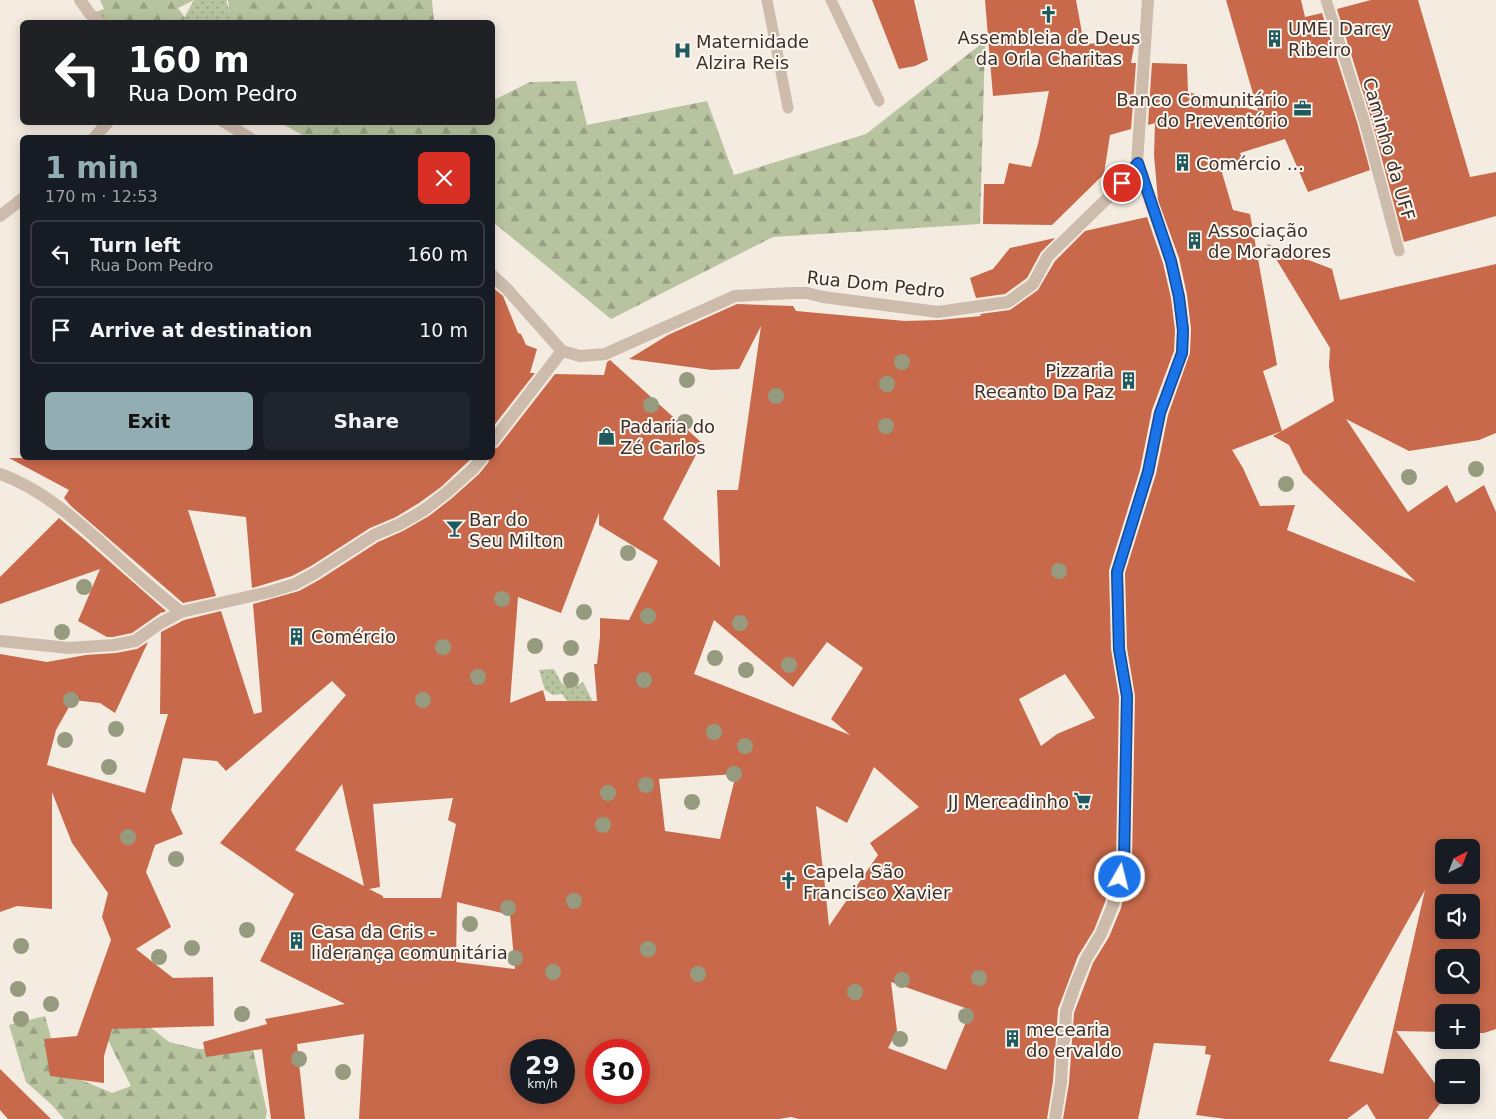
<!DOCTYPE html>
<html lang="en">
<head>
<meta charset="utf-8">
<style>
	body { margin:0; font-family:"DejaVu Sans",sans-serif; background:#20242c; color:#f1f3f6; height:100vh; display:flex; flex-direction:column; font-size:19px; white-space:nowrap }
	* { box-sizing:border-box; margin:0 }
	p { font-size:16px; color:#9ea1a6 }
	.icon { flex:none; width:28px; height:28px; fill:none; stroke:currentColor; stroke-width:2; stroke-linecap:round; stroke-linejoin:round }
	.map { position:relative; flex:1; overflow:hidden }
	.panel { position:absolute; left:20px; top:135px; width:475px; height:325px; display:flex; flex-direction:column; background:#171b24; border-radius:8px; box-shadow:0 2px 12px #0003 }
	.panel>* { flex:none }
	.top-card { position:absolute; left:20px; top:20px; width:475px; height:105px; border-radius:8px; box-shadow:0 2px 12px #0003; background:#202124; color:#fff; overflow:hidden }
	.needle { width:32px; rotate:42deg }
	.fabs { position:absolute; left:1435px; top:839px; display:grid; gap:10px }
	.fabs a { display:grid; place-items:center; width:45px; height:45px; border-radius:8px; background:#171b24; box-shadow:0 2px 12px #0003; font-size:25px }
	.speed { position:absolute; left:510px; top:1039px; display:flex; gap:10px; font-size:25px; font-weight:700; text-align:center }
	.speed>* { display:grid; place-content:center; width:65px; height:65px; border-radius:50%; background:#171b24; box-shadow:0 2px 12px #0003; line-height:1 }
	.speed small { font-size:12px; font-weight:400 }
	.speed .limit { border:8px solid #d22; background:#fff; color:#111 }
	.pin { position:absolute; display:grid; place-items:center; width:42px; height:42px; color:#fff; margin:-21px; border:2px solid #fff; border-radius:50%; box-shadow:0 1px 5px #0007 }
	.me { position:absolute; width:55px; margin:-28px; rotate:8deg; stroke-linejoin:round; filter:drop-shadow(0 0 4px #0008) }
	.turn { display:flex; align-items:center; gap:18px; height:105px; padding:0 25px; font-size:22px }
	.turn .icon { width:65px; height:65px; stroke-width:2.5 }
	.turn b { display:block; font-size:35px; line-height:42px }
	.round { display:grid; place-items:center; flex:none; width:52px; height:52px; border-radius:8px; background:#20242c }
	.overview { display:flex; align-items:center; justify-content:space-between; height:85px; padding:0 25px }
	h1 { font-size:30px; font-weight:700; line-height:38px; color:#92aeb2 }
	.primary-button { display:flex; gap:10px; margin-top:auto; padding:10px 25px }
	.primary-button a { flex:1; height:58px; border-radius:8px; background:#92aeb2; color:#111; font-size:20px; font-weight:700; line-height:58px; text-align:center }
	.primary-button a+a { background:#20242c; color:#f1f3f6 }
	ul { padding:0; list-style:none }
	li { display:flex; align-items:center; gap:15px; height:68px; margin:0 10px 8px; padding:0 15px; border:2px solid #363941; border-radius:8px }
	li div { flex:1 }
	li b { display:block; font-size:19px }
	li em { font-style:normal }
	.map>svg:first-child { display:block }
	.grass { fill:url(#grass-dots) }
	.forest { fill:url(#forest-firs) }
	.building { fill:#c8694b; fill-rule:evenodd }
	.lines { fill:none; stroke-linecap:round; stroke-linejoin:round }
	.lane { stroke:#cdbbac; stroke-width:11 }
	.street { stroke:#cdbbac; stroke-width:12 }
	.tree { fill:#969b7f }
	.route-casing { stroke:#114b97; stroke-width:12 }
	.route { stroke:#1a73e8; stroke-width:9 }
	.labels { text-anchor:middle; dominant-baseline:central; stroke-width:4; stroke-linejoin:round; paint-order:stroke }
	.poi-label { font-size:18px; fill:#3b302b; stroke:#fbf5ee; text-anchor:start }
	.street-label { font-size:18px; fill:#3b302b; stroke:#fbf5ee }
</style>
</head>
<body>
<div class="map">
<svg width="1496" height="1119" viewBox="0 0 1496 1119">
	<defs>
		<pattern id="grass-dots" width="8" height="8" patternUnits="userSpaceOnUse" patternTransform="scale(1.25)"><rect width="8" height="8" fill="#b8c4a0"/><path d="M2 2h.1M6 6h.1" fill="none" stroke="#97a083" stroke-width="1.8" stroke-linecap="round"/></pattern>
		<pattern id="forest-firs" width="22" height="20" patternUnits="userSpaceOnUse" patternTransform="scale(1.25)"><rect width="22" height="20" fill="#b8c4a0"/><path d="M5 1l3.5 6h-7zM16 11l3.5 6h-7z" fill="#97a083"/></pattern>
	</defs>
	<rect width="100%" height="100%" fill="#f4ebe1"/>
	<path class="grass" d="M 194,0 L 229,0 L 226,1 L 233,22 L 182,22 Z
		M 554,669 L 562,684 L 573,688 L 583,682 L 593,702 L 573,701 L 574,705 L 566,700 L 562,694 L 553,695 L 545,690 L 539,670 Z"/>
	<path class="forest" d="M 100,0 L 194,0 L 178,8 L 185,18 L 183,22 L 112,22 L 90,14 L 104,9 Z
		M 228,0 L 432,0 L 434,22 L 231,22 Z
		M 985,41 L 980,224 L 773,237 L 611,319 L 493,222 L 492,138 L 306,137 L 281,123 L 492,122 L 493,97 L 496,99 L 530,82 L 576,81 L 587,125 L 707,101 L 734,175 L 866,134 Z
		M 130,1011 L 169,1042 L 198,1049 L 253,1050 L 267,1112 L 265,1119 L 64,1119 L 53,1106 L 26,1082 L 9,1025 L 45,1016 L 60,1071 L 112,1093 L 131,1086 L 101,1026 Z"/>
	<path class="building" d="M 872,0 L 914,0 L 928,60 L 915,66 L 899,69 Z
		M 985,0 L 1076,0 L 1084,44 L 1135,41 L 1131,63 L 1136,63 L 1131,129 L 1110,135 L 1104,174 L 1052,225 L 983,224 L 984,184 L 1004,184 L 1009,163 L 1031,167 L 1038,144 L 1049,91 L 993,96 Z
		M 1226,0 L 1301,0 L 1305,17 L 1322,13 L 1357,122 L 1370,170 L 1308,192 L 1285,139 L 1240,153 L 1243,162 L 1220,166 L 1233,210 L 1250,214 L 1277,365 L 1263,371 L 1282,431 L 1334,401 L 1329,366 L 1330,348 L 1267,244 L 1332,269 L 1340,300 L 1496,264 L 1496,433 L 1479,440 L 1409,451 L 1346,419 L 1408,512 L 1447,485 L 1456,503 L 1484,485 L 1496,512 L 1496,1029 L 1484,1033 L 1471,1033 L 1471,1012 L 1444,1012 L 1444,1032 L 1396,1031 L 1445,1097 L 1428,1119 L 1376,1119 L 1367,1104 L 1347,1119 L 1226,1119 L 1196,1115 L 1211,1055 L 1205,1054 L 1206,1046 L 1154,1043 L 1138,1119 L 1063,1119 L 1069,1083 L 1074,1013 L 1093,963 L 1109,937 L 1121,908 L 1132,863 L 1135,696 L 1127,648 L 1125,573 L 1156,474 L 1168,415 L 1190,353 L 1191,329 L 1187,295 L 1179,258 L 1158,200 L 1154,155 L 1155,123 L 1148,125 L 1152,63 L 1187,64 L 1188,92 L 1258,111 ZM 1282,431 L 1273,436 L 1289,445 L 1303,473 L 1416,582 L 1287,530 L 1295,505 L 1260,506 L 1243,468 L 1232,450 ZM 1444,848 L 1471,848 L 1471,875 L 1444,875 ZM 1425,890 L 1383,1074 L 1329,1061 ZM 1444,902 L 1471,902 L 1471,930 L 1444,930 ZM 1444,958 L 1471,958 L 1471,985 L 1444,985 Z
		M 1371,0 L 1418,0 L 1470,177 L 1496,172 L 1496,216 L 1404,242 L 1371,118 L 1337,9 Z
		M 1147,217 L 1163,263 L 1171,298 L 1175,330 L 1174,351 L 1152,410 L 1140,470 L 1109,570 L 1111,649 L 1119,697 L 1116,862 L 1105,902 L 1094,930 L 1078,956 L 1058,1009 L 1053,1081 L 1047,1119 L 799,1119 L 791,1117 L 779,1119 L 359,1119 L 364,1034 L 297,1044 L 305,1119 L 271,1119 L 262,1049 L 206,1057 L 203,1042 L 267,1024 L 265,1019 L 345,1004 L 260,961 L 294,894 L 220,843 L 346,695 L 332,681 L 226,771 L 217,761 L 183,758 L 171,810 L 183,834 L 155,845 L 146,872 L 171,927 L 136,949 L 173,978 L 213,977 L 214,1026 L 112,1029 L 104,1056 L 104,1083 L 50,1076 L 44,1039 L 77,1036 L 111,940 L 102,917 L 108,893 L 72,843 L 52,792 L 52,909 L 17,906 L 0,912 L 0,654 L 47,662 L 86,655 L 116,653 L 137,649 L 148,642 L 115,713 L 100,703 L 73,700 L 56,730 L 47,765 L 145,793 L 168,714 L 160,714 L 161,632 L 184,620 L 221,611 L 254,714 L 262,712 L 253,604 L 299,591 L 319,580 L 378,542 L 403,531 L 429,516 L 451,499 L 479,474 L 488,463 L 490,458 L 492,458 L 492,450 L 498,447 L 555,374 L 604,375 L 607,362 L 610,360 L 702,443 L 663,519 L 720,567 L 717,490 L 738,490 L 761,326 L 739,369 L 712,370 L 629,359 L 668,335 L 737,304 L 793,306 L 796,311 L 905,321 L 939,320 L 981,316 L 980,314 L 1010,310 L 1038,290 L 1055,261 L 1085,231 ZM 599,513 L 599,525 L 658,561 L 629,620 L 600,618 L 600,637 L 597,664 L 594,664 L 597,701 L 546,701 L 543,690 L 510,703 L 518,597 L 561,613 ZM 714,620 L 793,687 L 827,642 L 863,668 L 831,719 L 850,735 L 694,674 ZM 1065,674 L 1095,718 L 1057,734 L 1041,746 L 1019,699 ZM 874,767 L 919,807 L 870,843 L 878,855 L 829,926 L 824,877 L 819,880 L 823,871 L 816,806 L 847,823 ZM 736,774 L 720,839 L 665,831 L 659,779 ZM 342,784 L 364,886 L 295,850 ZM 453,798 L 448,820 L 456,824 L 441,898 L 383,898 L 383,896 L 369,889 L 380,887 L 373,804 ZM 457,902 L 510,915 L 515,969 L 456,962 ZM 891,982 L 971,1010 L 946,1070 L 888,1048 L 897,1031 ZM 521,1050 L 564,1050 L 564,1092 L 521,1092 ZM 596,1050 L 639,1050 L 639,1092 L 596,1092 Z
		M 1055,238 L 1041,252 L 1027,278 L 1005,294 L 976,298 L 970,278 L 993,269 L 1010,248 Z
		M 492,287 L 503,296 L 518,333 L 521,334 L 526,345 L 537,349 L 530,373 L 535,373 L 492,428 Z
		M 9,458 L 472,458 L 441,487 L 419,503 L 396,517 L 370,528 L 311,566 L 292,576 L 252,588 L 246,517 L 188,510 L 216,596 L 183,603 L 71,506 L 64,498 L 69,490 Z
		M 59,518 L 84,539 L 166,611 L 162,613 L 162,612 L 132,633 L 113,637 L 107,637 L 78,621 L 100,569 L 0,604 L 0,577 Z
		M 0,1069 L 51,1119 L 8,1119 L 0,1110 Z"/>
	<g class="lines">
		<path class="lane" d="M 767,0 L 788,108
			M 831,0 L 879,101
			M 1326,0 L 1364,120 L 1399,251"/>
		<path class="street" d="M 80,0 L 90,14 L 100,22
			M 224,122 L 250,138
			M 94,138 L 108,122
			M 0,216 L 22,199
			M 492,275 L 507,289 L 562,351
			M 562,351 L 580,356 L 605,354 L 735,296 L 793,293 L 807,293 L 823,297 L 938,312 L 1008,302 L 1033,284 L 1048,256 L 1123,183 L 1137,163
			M 492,442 L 562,351
			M 0,474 C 52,492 97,540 137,575 C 151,588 166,600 181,612
			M 0,641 L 69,648 L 114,645 L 135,641 L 159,624 L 181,612 L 269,592 L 295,584 L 315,573 L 374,535 L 400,524 L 424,510 L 446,493 L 473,469 L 482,458
			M 1055,1119 L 1061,1082 L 1063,1043 L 1065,1036 L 1066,1012 L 1074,988 L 1086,959 L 1101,934 L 1113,905 L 1124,863 L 1127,696 L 1119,649 L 1117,572 L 1148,472 L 1160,413 L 1182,353 L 1183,330 L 1179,297 L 1171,261 L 1137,163 L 1148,0"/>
	</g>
	<g class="tree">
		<circle cx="902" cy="362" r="8"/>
		<circle cx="687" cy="380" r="8"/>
		<circle cx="887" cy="384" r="8"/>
		<circle cx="776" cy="396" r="8"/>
		<circle cx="651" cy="405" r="8"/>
		<circle cx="685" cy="422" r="8"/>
		<circle cx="886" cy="426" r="8"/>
		<circle cx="1476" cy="469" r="8"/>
		<circle cx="1409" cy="477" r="8"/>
		<circle cx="1286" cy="484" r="8"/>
		<circle cx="628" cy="553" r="8"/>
		<circle cx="1059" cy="571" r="8"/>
		<circle cx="84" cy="587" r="8"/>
		<circle cx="502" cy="599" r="8"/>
		<circle cx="584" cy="612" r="8"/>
		<circle cx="648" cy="616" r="8"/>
		<circle cx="740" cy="623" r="8"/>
		<circle cx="62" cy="632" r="8"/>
		<circle cx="535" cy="646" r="8"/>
		<circle cx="443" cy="647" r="8"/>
		<circle cx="571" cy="648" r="8"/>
		<circle cx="715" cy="658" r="8"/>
		<circle cx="789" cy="665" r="8"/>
		<circle cx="746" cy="670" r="8"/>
		<circle cx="478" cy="677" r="8"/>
		<circle cx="571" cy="680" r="8"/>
		<circle cx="644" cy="680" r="8"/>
		<circle cx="71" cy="700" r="8"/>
		<circle cx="423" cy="700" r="8"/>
		<circle cx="116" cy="729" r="8"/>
		<circle cx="714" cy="732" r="8"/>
		<circle cx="65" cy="740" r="8"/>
		<circle cx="745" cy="746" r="8"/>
		<circle cx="109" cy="767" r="8"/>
		<circle cx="734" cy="774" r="8"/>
		<circle cx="646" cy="785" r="8"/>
		<circle cx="608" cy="793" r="8"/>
		<circle cx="692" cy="802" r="8"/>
		<circle cx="603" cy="825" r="8"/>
		<circle cx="128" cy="837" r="8"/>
		<circle cx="176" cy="859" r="8"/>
		<circle cx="574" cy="901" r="8"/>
		<circle cx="508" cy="908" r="8"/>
		<circle cx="470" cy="924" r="8"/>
		<circle cx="247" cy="930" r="8"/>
		<circle cx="21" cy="946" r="8"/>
		<circle cx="192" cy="948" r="8"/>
		<circle cx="648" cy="949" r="8"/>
		<circle cx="159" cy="957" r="8"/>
		<circle cx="515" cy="958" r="8"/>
		<circle cx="553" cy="972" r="8"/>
		<circle cx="698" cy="974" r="8"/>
		<circle cx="979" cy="978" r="8"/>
		<circle cx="902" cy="980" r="8"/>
		<circle cx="18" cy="989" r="8"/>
		<circle cx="855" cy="992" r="8"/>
		<circle cx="51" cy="1004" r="8"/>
		<circle cx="242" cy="1014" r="8"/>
		<circle cx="966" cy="1016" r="8"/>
		<circle cx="21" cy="1019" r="8"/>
		<circle cx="900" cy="1039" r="8"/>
		<circle cx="299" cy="1059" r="8"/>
		<circle cx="343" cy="1072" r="8"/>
	</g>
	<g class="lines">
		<defs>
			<path id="route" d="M 1120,877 L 1124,863 L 1127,696 L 1119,649 L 1117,572 L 1148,472 L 1160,413 L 1182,353 L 1183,330 L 1179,297 L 1171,261 L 1138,163 L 1122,183"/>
		</defs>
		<use href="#route" class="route-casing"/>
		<use href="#route" class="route"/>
	</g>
	<defs>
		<symbol id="church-bare" viewBox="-9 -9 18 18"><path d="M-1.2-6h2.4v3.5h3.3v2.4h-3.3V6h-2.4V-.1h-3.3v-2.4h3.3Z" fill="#1f5a5e" stroke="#fbf5ee" stroke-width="2.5" paint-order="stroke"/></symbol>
		<symbol id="building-bare" viewBox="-9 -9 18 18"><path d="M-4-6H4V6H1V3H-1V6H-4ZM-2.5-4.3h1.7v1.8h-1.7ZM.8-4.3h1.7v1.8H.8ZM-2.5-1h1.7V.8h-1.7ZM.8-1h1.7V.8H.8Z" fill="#1f5a5e" stroke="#fbf5ee" stroke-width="2.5" paint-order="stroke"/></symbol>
		<symbol id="hospital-bare" viewBox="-9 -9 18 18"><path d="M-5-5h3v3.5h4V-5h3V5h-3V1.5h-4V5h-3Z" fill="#1f5a5e" stroke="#fbf5ee" stroke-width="2.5" paint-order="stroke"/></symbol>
		<symbol id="office-bare" viewBox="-9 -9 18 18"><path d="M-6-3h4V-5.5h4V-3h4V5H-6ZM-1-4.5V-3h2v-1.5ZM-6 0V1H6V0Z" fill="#1f5a5e" stroke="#fbf5ee" stroke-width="2.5" paint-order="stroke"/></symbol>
		<symbol id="shop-bare" viewBox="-9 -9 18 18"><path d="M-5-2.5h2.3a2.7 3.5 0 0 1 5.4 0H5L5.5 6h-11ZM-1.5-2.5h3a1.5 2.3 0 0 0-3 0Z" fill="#1f5a5e" stroke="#fbf5ee" stroke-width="2.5" paint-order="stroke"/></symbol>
		<symbol id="bar-bare" viewBox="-9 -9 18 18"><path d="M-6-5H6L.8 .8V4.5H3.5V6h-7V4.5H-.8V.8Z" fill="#1f5a5e" stroke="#fbf5ee" stroke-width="2.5" paint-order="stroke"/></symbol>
		<symbol id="supermarket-bare" viewBox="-9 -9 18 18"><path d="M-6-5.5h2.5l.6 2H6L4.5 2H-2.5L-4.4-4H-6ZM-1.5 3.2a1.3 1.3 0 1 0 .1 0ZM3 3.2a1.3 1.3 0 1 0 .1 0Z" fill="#1f5a5e" stroke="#fbf5ee" stroke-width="2.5" paint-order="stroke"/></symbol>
	</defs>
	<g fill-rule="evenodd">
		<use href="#church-bare" x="1036" y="2" width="25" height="25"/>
		<use href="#building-bare" x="1262" y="26" width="25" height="25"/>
		<use href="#hospital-bare" x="670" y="38" width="25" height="25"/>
		<use href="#office-bare" x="1290" y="96" width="25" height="25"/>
		<use href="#building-bare" x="1170" y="150" width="25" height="25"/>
		<use href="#building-bare" x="1182" y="228" width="25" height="25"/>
		<use href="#building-bare" x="1116" y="368" width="25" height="25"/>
		<use href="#shop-bare" x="594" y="424" width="25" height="25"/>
		<use href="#bar-bare" x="442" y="516" width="25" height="25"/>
		<use href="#building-bare" x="284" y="624" width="25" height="25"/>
		<use href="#supermarket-bare" x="1070" y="788" width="25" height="25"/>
		<use href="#church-bare" x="776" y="868" width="25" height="25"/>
		<use href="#building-bare" x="284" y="928" width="25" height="25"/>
		<use href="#building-bare" x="1000" y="1026" width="25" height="25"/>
	</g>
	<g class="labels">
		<g class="poi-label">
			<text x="1288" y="28">UMEI Darcy<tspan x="1288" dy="21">Ribeiro</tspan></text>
			<text x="1049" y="37" text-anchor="middle">Assembleia de Deus<tspan x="1049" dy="21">da Orla Charitas</tspan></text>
			<text x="696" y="41">Maternidade<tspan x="696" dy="21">Alzira Reis</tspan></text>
			<text x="1288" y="99" text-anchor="end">Banco Comunitário<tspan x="1288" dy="21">do Preventório</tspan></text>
			<text x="1196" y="163">Comércio ...</text>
			<text x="1208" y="230">Associação<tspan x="1208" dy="21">de Moradores</tspan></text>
			<text x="1114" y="370" text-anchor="end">Pizzaria<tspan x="1114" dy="21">Recanto Da Paz</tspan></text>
			<text x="620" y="426">Padaria do<tspan x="620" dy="21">Zé Carlos</tspan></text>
			<text x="469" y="519">Bar do<tspan x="469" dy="21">Seu Milton</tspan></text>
			<text x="311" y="636">Comércio</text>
			<text x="1069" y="801" text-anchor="end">JJ Mercadinho</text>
			<text x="803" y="871">Capela São<tspan x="803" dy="21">Francisco Xavier</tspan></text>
			<text x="311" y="931">Casa da Cris -<tspan x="311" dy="21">liderança comunitária</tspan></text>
			<text x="1026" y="1029">mecearia<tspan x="1026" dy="21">do ervaldo</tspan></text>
		</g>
		<g class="street-label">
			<text transform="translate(1389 149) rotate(74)">Caminho da UFF</text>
			<text transform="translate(876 284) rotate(6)">Rua Dom Pedro</text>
		</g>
	</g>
</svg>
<div class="fabs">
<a><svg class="needle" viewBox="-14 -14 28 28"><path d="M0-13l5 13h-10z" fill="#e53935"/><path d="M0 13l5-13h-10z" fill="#9ea1a6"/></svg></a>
<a><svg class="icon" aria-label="sound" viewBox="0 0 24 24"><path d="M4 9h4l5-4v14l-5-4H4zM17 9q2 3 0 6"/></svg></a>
<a><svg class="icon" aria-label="search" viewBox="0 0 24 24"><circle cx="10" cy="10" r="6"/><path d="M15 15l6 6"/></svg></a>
<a>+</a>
<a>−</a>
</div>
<div class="speed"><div>29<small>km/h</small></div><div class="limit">30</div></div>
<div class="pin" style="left:1122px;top:183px;background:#d93025"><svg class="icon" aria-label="arrive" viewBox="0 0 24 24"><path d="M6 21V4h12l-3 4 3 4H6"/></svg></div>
<svg class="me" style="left:1120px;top:877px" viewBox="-20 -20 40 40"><circle r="17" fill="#1a73e8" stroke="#fff" stroke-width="3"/><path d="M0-11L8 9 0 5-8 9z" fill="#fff"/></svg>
<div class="top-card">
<div class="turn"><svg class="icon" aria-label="left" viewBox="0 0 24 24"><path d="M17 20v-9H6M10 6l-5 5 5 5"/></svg><div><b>160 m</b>Rua Dom Pedro</div></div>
</div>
<section class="panel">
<div class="overview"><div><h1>1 min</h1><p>170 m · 12:53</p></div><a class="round" style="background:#d93025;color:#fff"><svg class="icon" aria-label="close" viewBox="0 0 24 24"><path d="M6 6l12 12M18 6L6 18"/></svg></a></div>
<ul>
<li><svg class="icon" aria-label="left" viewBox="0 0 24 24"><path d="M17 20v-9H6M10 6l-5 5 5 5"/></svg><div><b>Turn left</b><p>Rua Dom Pedro</p></div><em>160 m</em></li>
<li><svg class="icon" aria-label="arrive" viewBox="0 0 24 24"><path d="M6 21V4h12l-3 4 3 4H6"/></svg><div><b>Arrive at destination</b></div><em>10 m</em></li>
</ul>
<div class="primary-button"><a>Exit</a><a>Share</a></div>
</section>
</div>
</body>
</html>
